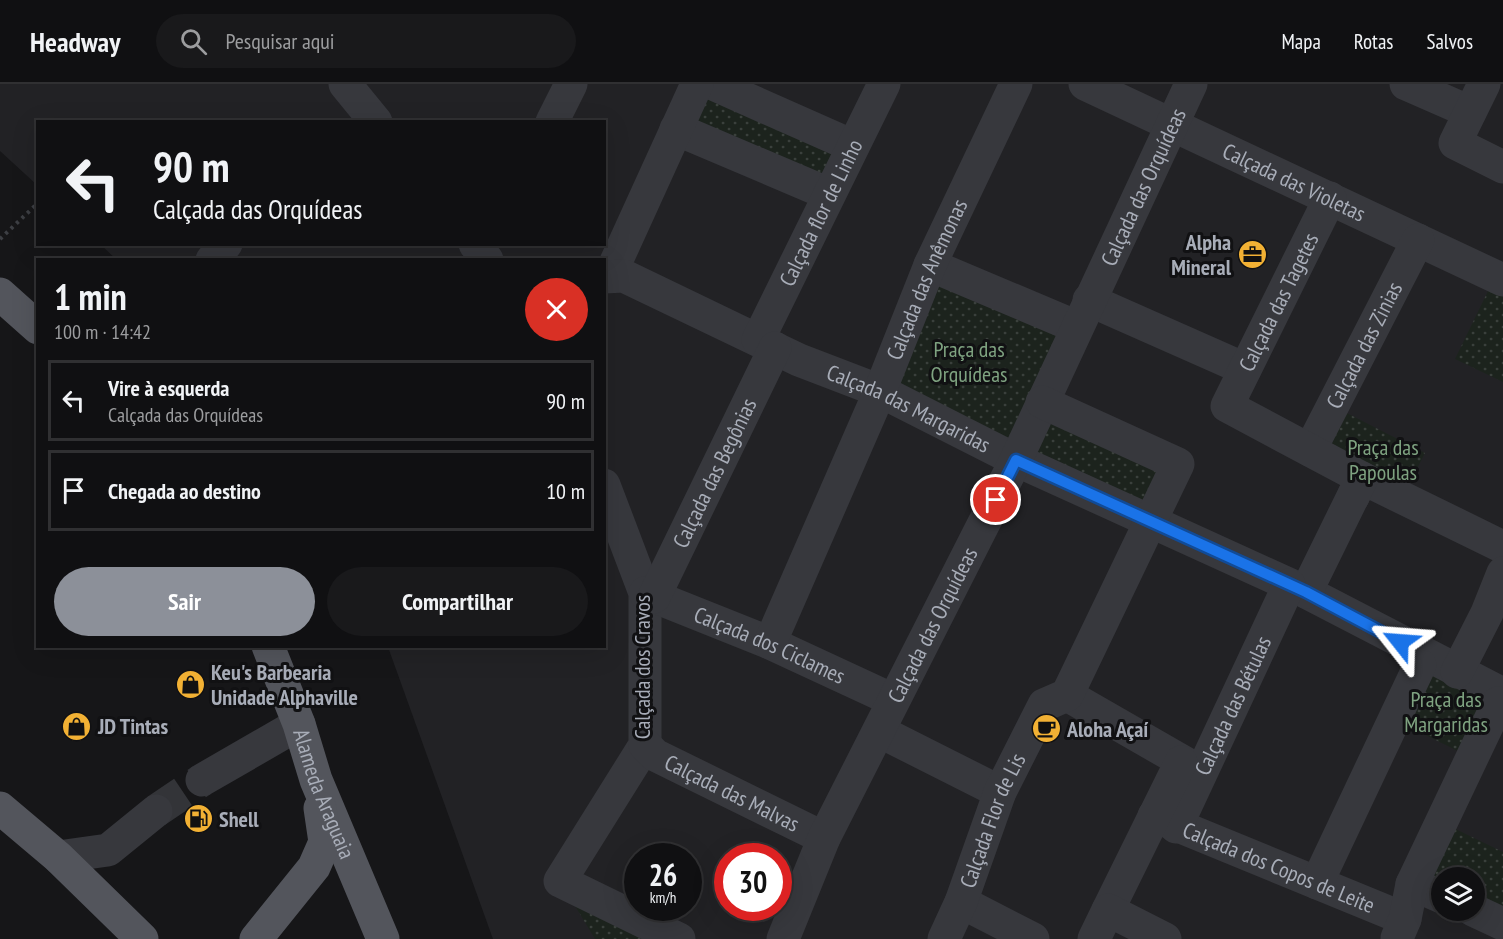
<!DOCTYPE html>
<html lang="pt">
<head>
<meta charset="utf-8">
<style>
	body { margin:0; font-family:"PT Sans Narrow",sans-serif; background:#19191b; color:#f1f3f6; height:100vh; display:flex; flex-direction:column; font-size:22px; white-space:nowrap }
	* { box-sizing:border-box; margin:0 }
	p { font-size:20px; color:#9c9d9f }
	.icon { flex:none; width:33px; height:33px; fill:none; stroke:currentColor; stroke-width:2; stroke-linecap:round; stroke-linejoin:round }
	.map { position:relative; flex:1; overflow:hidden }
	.drawer { position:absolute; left:36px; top:174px; width:570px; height:390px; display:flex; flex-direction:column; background:#101012; border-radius:0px; box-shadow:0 6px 24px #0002,0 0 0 2px #303032 }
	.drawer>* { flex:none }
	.top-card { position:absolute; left:36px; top:36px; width:570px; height:126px; border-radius:0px; box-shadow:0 6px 24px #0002,0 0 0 2px #303032; background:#101012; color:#f1f3f6; overflow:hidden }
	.tools { position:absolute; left:1431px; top:783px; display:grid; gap:12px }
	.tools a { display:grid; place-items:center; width:54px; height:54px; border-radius:50%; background:#101012; box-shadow:0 6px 24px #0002,0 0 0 2px #303032; font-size:30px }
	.speed { position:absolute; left:624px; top:759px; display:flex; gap:12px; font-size:30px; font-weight:700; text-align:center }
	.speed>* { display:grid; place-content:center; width:78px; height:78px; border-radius:50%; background:#101012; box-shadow:0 6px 24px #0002,0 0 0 2px #303032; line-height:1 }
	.speed small { font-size:15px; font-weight:400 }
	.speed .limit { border:9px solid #d22; background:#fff; color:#111 }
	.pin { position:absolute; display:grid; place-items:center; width:51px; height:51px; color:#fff; margin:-26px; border:3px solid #fff; border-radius:50%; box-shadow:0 2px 6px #0007 }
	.me { position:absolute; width:66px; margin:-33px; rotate:298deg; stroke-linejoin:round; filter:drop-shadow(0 0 4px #0008) }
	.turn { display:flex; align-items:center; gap:21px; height:126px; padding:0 18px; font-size:27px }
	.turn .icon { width:78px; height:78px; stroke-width:2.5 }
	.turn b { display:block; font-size:42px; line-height:51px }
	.round { display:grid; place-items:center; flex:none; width:63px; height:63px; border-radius:32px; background:#19191b }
	.headline { display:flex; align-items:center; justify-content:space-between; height:102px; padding:0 18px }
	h1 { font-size:36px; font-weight:600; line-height:45px }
	.action { display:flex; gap:12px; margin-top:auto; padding:12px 18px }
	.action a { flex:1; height:69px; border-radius:36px; background:#8c9099; color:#fff; font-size:24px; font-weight:600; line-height:69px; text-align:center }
	.action a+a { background:#19191b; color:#f1f3f6 }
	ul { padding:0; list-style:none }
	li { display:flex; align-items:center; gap:18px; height:81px; margin:0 12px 9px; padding:0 6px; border:3px solid #303032; border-radius:0px }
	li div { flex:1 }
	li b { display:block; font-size:22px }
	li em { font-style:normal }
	header { display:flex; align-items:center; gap:36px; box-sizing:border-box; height:84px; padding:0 30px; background:#101012; border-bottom:2px solid #303032 }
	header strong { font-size:28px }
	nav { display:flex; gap:33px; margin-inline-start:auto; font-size:21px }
	.search { width:420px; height:54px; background:#19191b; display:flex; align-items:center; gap:15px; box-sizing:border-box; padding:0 21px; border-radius:33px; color:#9c9d9f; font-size:22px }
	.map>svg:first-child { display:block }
	.built { fill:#222225; fill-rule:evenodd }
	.grass { fill:url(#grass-dots) }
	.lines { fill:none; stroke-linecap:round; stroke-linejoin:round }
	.minor-tunnel { stroke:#333438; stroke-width:33; stroke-dasharray:33 16; stroke-linecap:butt }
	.path { stroke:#3d3f44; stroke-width:4; stroke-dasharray:3 4.5; stroke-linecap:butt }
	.minor { stroke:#37383d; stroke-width:33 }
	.major { stroke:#53555c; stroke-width:33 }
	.route-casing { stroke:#114b97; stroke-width:15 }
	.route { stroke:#1a73e8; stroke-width:10 }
	.labels { text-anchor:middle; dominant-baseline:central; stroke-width:6; stroke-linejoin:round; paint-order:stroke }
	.street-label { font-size:22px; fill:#a8adb8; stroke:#111113 }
	.poi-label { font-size:22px; font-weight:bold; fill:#a8adb8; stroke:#111113; text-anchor:start }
	.park-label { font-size:22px; fill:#7fa381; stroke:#111113 }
</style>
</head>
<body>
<header>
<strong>Headway</strong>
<div class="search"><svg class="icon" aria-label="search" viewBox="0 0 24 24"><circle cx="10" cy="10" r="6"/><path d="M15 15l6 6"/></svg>Pesquisar aqui</div>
<nav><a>Mapa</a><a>Rotas</a><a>Salvos</a></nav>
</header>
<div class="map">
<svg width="1503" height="855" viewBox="0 0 1503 855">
	<defs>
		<pattern id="grass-dots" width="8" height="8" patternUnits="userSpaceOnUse" patternTransform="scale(1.5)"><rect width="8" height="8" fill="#1c231d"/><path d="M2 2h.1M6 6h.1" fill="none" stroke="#3a403c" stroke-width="1.8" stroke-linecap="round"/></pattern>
	</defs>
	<rect width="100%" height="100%" fill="#161618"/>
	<path class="built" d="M 0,0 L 1503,0 L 1503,855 L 493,855 L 388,563 L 604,562 L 604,176 L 117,176 L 101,161 L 604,160 L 604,38 L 38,38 L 37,101 L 0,67 ZM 638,772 L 688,772 L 688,824 L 638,824 ZM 728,772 L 778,772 L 778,824 L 728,824 ZM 1442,794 L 1474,794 L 1474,826 L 1442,826 Z"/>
	<path class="grass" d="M 705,6 L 835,63 L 822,94 L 689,42 Z
		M 938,198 L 1058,252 L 1010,360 L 889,307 Z
		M 1489,205 L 1503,211 L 1503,298 L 1455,275 Z
		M 1333,322 L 1425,369 L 1402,414 L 1310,366 Z
		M 1056,327 L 1166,383 L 1143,428 L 1030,372 Z
		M 1420,581 L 1498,619 L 1472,674 L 1393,635 Z
		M 1441,738 L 1503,768 L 1503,840 L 1474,826 L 1474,794 L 1442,794 L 1441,813 L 1412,800 Z
		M 560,797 L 679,855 L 595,855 Z"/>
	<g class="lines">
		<path class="minor-tunnel" d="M 156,727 L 202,696"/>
		<path class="path" d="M 0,155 L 38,119"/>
		<g class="minor">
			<path d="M 345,0 L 376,38"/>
			<path d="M 713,0 L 853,62"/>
			<path id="s1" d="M 1085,0 L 1503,196"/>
			<path d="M 1406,0 L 1470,28"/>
			<path d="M 1484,0 L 1455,59 L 1503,83"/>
			<path d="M 552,38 L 571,0"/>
			<path d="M 676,45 L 829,110"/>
			<path d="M 475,160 L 487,176"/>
			<path d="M 212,176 L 226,160"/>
			<path d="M 930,181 L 1077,243"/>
			<path d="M 610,191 L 697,0"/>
			<path id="s2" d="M 604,193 L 624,192 L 799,276 L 880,307 L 1016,376 L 1306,508 L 1503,610"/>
			<path d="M 1089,216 L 1245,285"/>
			<path id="s3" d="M 758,256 L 884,0"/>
			<path id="s4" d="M 1310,366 L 1418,156"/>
			<path d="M 604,401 L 645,509 L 645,661 L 560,797 L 679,855"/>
			<path d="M 1353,413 L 1362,394 L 1503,463"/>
			<path id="s5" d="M 1306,508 L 1362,394 L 1227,322 L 1330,114"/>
			<path id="s6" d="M 645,509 L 770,559 L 893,616"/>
			<path id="s7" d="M 654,513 L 775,264"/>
			<path id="s8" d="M 770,559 L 880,307 L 930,181 L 1016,0"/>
			<path d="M 1457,588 L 1487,529 L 1503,489"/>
			<path d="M 1067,611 L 1201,688"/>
			<path d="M 879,647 L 1000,708"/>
			<path id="s9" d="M 645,661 L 655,671 L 824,754"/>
			<path d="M 202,696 L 299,640"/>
			<path id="s10" d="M 1154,732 L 1405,835"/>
			<path id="s11" d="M 1176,743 L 1289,501"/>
			<path d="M 58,773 L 108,766 L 156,727"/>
			<path d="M 1317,799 L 1420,581"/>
			<path d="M 1412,800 L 1442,813"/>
			<path d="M 961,818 L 1033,855"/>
			<path d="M 1108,826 L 1181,678"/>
			<path d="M 1473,826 L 1503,840"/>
			<path d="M 1397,854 L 1405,835 L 1412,800 L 1498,619"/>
			<path id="s12" d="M 783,855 L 824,754 L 1016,376 L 1191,0"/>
			<path id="s13" d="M 944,855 L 961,818 L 1000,708 L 1044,621 L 1067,611 L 1178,380 L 1042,318"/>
			<path d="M 1094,855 L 1108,826 L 1165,855"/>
		</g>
		<g class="major">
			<path d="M 0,210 L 38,244"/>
			<path id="s14" d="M 268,562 L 299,640 L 316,696 L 383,855"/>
			<path d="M 0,724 L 58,773 L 142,855"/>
			<path d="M 256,855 L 314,783 L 325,758 L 320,724"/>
		</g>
	</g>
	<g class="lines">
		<defs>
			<path id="route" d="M 996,416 L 1016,376 L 1306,508 L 1400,558"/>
		</defs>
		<use href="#route" class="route-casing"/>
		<use href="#route" class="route"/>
	</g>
	<defs>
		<symbol id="office-disc" viewBox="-11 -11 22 22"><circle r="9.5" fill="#f2b134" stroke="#111113"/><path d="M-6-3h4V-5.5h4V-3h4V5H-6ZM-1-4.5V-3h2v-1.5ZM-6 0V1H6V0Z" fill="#111"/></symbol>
		<symbol id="shop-disc" viewBox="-11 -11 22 22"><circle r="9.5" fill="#f2b134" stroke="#111113"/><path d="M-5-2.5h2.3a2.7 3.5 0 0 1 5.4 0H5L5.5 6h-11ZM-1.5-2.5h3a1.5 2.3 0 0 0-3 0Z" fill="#111"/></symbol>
		<symbol id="cafe-disc" viewBox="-11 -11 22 22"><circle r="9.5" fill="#f2b134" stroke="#111113"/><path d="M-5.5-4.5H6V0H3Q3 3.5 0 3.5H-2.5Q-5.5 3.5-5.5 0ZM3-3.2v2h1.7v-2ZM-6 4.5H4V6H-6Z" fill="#111"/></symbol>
		<symbol id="fuel-disc" viewBox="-11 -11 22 22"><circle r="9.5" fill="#f2b134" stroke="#111113"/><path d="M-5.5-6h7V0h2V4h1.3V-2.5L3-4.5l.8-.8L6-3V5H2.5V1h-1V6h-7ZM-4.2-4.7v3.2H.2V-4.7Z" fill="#111"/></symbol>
	</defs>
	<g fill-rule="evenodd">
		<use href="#office-disc" x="1236" y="154" width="33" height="33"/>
		<use href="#shop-disc" x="174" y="584" width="33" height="33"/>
		<use href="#shop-disc" x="60" y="626" width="33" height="33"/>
		<use href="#cafe-disc" x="1030" y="628" width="33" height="33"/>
		<use href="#fuel-disc" x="182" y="718" width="33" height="33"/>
	</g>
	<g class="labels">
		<g class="street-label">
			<text stroke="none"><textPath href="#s1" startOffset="231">Calçada das Violetas</textPath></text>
			<text stroke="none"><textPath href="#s12" startOffset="834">Calçada das Orquídeas</textPath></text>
			<text stroke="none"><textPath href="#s3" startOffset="142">Calçada flor de Linho</textPath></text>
			<text stroke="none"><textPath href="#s8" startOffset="396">Calçada das Anêmonas</textPath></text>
			<text stroke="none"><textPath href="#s5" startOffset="396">Calçada das Tagetes</textPath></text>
			<text stroke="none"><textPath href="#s4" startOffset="118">Calçada das Zinias</textPath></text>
			<text stroke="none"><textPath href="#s2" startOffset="334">Calçada das Margaridas</textPath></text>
			<text stroke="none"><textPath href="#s7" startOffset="138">Calçada das Begônias</textPath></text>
			<text stroke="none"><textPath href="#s12" startOffset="348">Calçada das Orquídeas</textPath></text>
			<text stroke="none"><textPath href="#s6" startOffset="135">Calçada dos Ciclames</textPath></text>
			<text transform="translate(642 583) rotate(-90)">Calçada dos Cravos</text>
			<text stroke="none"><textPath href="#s11" startOffset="134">Calçada das Bétulas</textPath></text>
			<text stroke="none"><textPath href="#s14" startOffset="158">Alameda Araguaia</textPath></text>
			<text stroke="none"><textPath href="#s9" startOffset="100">Calçada das Malvas</textPath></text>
			<text stroke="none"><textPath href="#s13" startOffset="128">Calçada Flor de Lis</textPath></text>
			<text stroke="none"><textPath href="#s10" startOffset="135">Calçada dos Copos de Leite</textPath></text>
		</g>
		<g class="poi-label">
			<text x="1231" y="158" text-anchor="end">Alpha<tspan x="1231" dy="25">Mineral</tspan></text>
			<text x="211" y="588">Keu's Barbearia<tspan x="211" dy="25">Unidade Alphaville</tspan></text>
			<text x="98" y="642">JD Tintas</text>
			<text x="1067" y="645">Aloha Açaí</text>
			<text x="219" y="735">Shell</text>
		</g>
		<g class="park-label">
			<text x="969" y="265">Praça das<tspan x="969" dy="25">Orquídeas</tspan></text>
			<text x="1383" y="363">Praça das<tspan x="1383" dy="25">Papoulas</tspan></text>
			<text x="1446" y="615">Praça das<tspan x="1446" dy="25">Margaridas</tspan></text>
		</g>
	</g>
</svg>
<div class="tools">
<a><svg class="icon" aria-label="layers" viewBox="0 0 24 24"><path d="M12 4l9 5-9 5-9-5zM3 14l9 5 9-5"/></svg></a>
</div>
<div class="speed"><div>26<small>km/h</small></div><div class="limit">30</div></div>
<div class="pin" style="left:996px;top:416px;background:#d93025"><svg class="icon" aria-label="arrive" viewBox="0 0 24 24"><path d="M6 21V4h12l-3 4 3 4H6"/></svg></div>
<svg class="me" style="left:1400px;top:558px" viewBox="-20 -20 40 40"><path d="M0-17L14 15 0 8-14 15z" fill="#1a73e8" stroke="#fff" stroke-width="4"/></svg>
<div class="top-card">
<div class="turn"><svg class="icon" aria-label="left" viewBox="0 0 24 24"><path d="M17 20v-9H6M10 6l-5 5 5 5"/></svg><div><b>90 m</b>Calçada das Orquídeas</div></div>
</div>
<section class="drawer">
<div class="headline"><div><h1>1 min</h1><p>100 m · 14:42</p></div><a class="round" style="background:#d93025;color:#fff"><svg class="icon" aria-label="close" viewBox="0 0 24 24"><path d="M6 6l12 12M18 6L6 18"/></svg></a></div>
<ul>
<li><svg class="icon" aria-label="left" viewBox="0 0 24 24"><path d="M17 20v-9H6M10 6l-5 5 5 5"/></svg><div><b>Vire à esquerda</b><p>Calçada das Orquídeas</p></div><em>90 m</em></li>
<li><svg class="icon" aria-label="arrive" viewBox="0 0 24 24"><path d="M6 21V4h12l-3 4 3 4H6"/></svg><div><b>Chegada ao destino</b></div><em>10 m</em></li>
</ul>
<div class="action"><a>Sair</a><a>Compartilhar</a></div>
</section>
</div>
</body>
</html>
